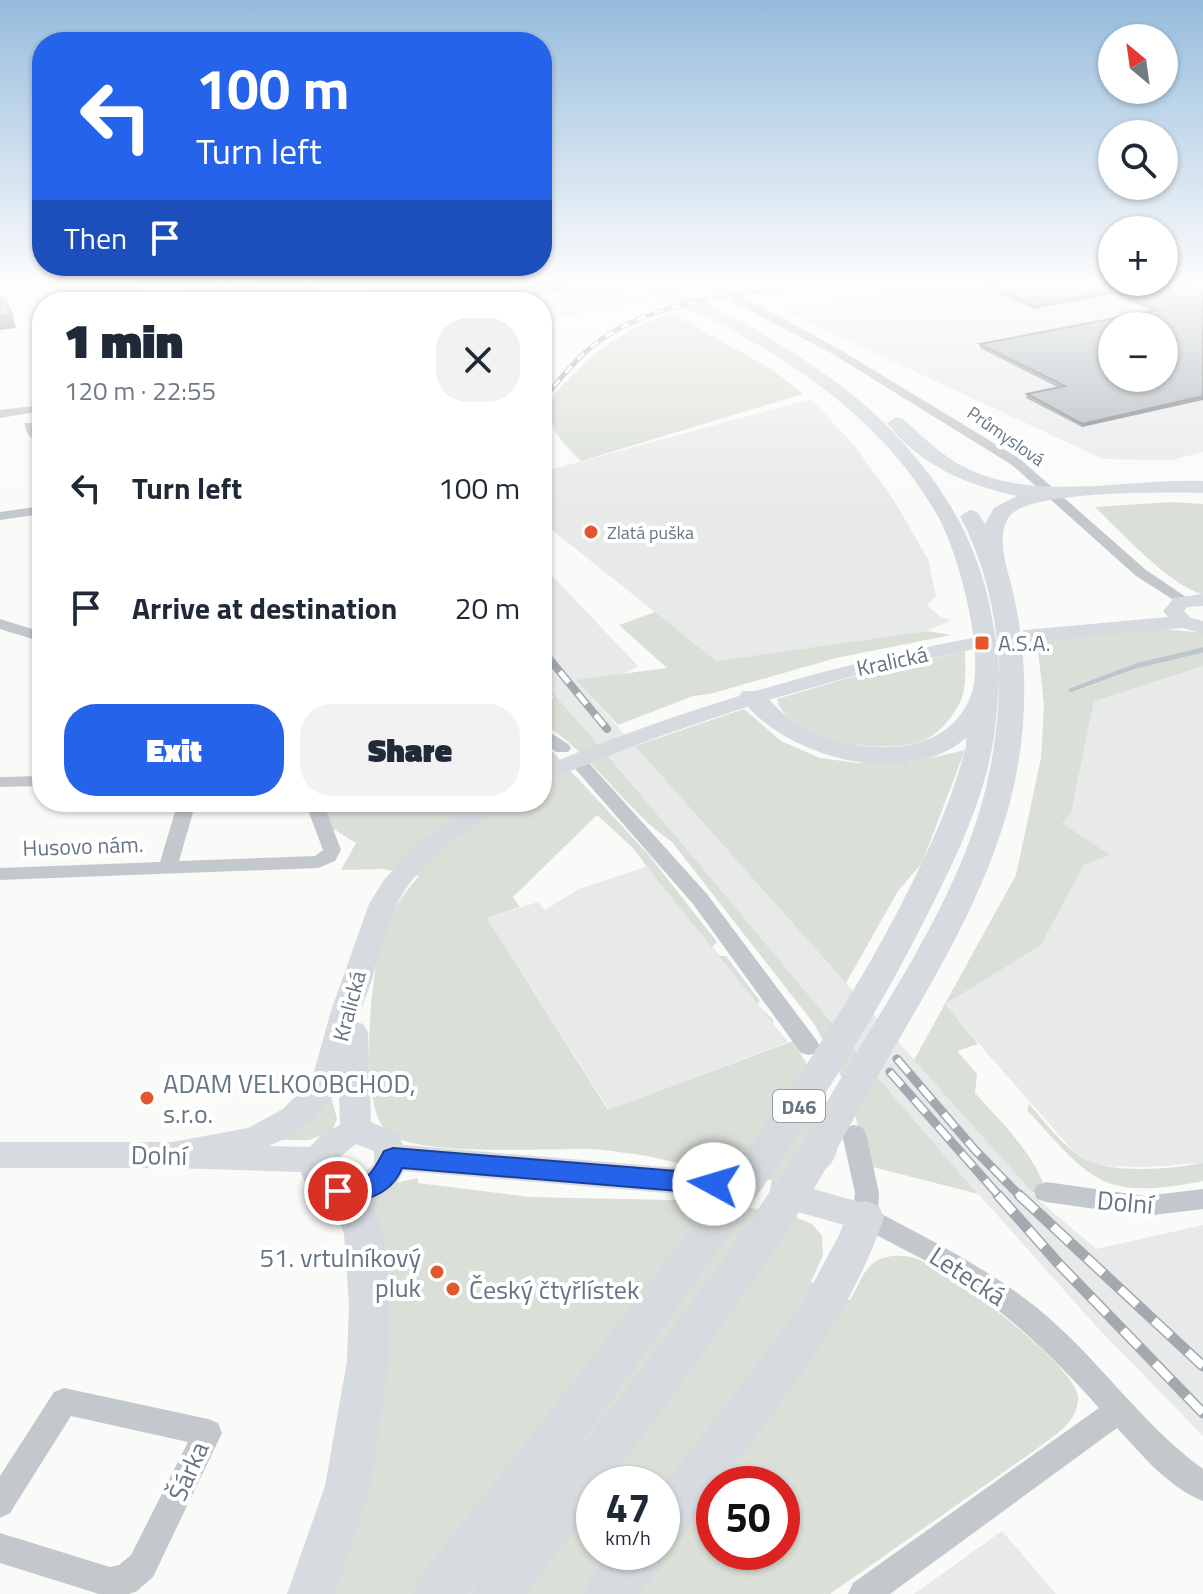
<!DOCTYPE html>
<html lang="en">
<head>
<meta charset="utf-8">
<style>
	body { margin:0; font-family:"Titillium Web",sans-serif; background:#f2f2f3; color:#1f2937; height:100vh; display:flex; flex-direction:column; font-size:30px; white-space:nowrap }
	* { box-sizing:border-box; margin:0 }
	p { font-size:26px; color:#747a83 }
	.icon { flex:none; width:44px; height:44px; fill:none; stroke:currentColor; stroke-width:2; stroke-linecap:round; stroke-linejoin:round }
	.map { position:relative; flex:1; overflow:hidden }
	.details { position:absolute; left:32px; top:292px; width:520px; height:520px; display:flex; flex-direction:column; background:#fff; border-radius:32px; box-shadow:0 2px 6px #0004 }
	.details>* { flex:none }
	.hud { position:absolute; left:32px; top:32px; width:520px; height:244px; border-radius:32px; box-shadow:0 2px 6px #0004; background:#2563eb; color:#fff; overflow:hidden }
	.needle { width:52px; rotate:331deg }
	.fabs { position:absolute; left:1098px; top:24px; display:grid; gap:16px }
	.fabs a { display:grid; place-items:center; width:80px; height:80px; border-radius:50%; background:#fff; box-shadow:0 2px 6px #0004; font-size:40px }
	.speed { position:absolute; left:576px; top:1466px; display:flex; gap:16px; font-size:40px; font-weight:700; text-align:center }
	.speed>* { display:grid; place-content:center; width:104px; height:104px; border-radius:50%; background:#fff; box-shadow:0 2px 6px #0004; line-height:1 }
	.speed small { font-size:20px; font-weight:400 }
	.speed .limit { border:12px solid #d22; background:#fff; color:#111 }
	.pin { position:absolute; display:grid; place-items:center; width:68px; height:68px; color:#fff; margin:-34px; border:4px solid #fff; border-radius:50%; box-shadow:0 2px 8px #0007 }
	.me { position:absolute; width:88px; margin:-44px; rotate:276deg; stroke-linejoin:round; filter:drop-shadow(0 0 6px #0008) }
	.turn { display:flex; align-items:center; gap:28px; height:168px; padding:0 32px; font-size:36px }
	.turn .icon { width:104px; height:104px; stroke-width:2.5 }
	.turn b { display:block; font-size:56px; line-height:68px }
	.then { display:flex; align-items:center; height:76px; padding:0 32px; background:#0003; gap:16px; font-size:30px }
	.round { display:grid; place-items:center; flex:none; width:84px; height:84px; border-radius:32px; background:#f2f2f3 }
	.summary { display:flex; align-items:center; justify-content:space-between; height:136px; padding:0 32px }
	h1 { font-size:48px; font-weight:800; line-height:60px }
	.primary-button { display:flex; gap:16px; margin-top:auto; padding:16px 32px }
	.primary-button a { flex:1; height:92px; border-radius:32px; background:#2563eb; color:#fff; font-size:32px; font-weight:800; line-height:92px; text-align:center }
	.primary-button a+a { background:#f2f2f3; color:#1f2937 }
	ul { padding:0; list-style:none }
	li { display:flex; align-items:center; gap:24px; height:120px; padding:0 32px }
	li div { flex:1 }
	li b { display:block; font-size:30px }
	li em { font-style:normal }
	.map>svg:first-child { display:block }
	.built { fill:#e8e9e9; fill-rule:evenodd }
	.green { fill:#dadfd7; fill-rule:evenodd }
	.lines { fill:none; stroke-linecap:round; stroke-linejoin:round }
	.stream { stroke:#bbc7cb; stroke-width:5 }
	.major-tunnel-far1 { stroke:#d5d9db; stroke-width:29; stroke-dasharray:29 15; stroke-linecap:butt }
	.major-tunnel { stroke:#d5d9db; stroke-width:37; stroke-dasharray:37 18; stroke-linecap:butt }
	.minor { fill:#c3c8cc; fill-rule:evenodd }
	.major { fill:#d6dbdf; fill-rule:evenodd }
	.highway { fill:#d6dbdf; fill-rule:evenodd }
	.rail-far3-casing { stroke:#a2aab0; stroke-width:5 }
	.rail-far2-casing { stroke:#a2aab0; stroke-width:8 }
	.rail-far1-casing { stroke:#a2aab0; stroke-width:9 }
	.rail-casing { stroke:#a2aab0; stroke-width:11 }
	.rail-far3 { stroke:#fff; stroke-width:3; stroke-dasharray:9; stroke-linecap:butt }
	.rail-far2 { stroke:#fff; stroke-width:5; stroke-dasharray:14; stroke-linecap:butt }
	.rail-far1 { stroke:#fff; stroke-width:6; stroke-dasharray:18; stroke-linecap:butt }
	.rail { stroke:#fff; stroke-width:8; stroke-dasharray:23; stroke-linecap:butt }
	.wall { fill:#929a9f }
	.shaded-wall { fill:#777d82 }
	.building { fill:#aab3b9; stroke:#777d82; stroke-width:2; fill-rule:evenodd }
	.route { fill:#2563eb; stroke:#184099; stroke-width:2 }
	.poi-dot { fill:#e4572e; stroke:#fff; stroke-width:3 }
	.labels { text-anchor:middle; dominant-baseline:central; stroke-width:8; stroke-linejoin:round; paint-order:stroke }
	.far-street-label { font-size:18px; fill:#657683; stroke:#fff }
	.far-poi-label { font-size:18px; fill:#657683; stroke:#fff; text-anchor:start }
	.shield { fill:#fff; stroke:#939fa8; stroke-width:2 }
	.shield-label { font-size:20px; font-weight:bold; fill:#657683 }
	.poi-label { font-size:22px; fill:#657683; stroke:#fff; text-anchor:start }
	.street-label { font-size:22px; fill:#657683; stroke:#fff }
	.near-poi-label { font-size:26px; fill:#657683; stroke:#fff; text-anchor:start }
	.near-street-label { font-size:26px; fill:#657683; stroke:#fff }
</style>
</head>
<body>
<div class="map">
<svg width="1203" height="1594" viewBox="0 0 1203 1594">
	<rect width="100%" height="100%" fill="#fafaf8"/>
	<path class="built" d="M 179,284 L 309,284 L 329,302 L 194,302 Z
		M 365,284 L 611,284 L 651,300 L 542,321 L 542,302 L 385,302 Z
		M 873,284 L 1203,284 L 1203,452 L 1172,460 L 1103,459 L 785,311 L 885,291 ZM 1112,326 L 1164,326 L 1164,378 L 1112,378 Z
		M 811,399 L 853,444 L 893,499 L 928,559 L 936,596 L 927,606 L 941,617 L 952,620 L 927,631 L 716,661 L 542,522 L 542,472 Z
		M 542,565 L 638,666 L 622,675 L 577,681 L 1040,1201 L 1096,1249 L 1203,1225 L 1203,1436 L 1095,1325 L 892,1097 L 545,684 L 542,684 Z
		M 1200,665 L 1203,666 L 1203,1163 L 1148,1167 L 1097,1166 L 1074,1152 L 944,1004 L 1041,945 L 1084,865 L 1109,855 L 1061,823 L 1071,814 L 1094,700 Z
		M 648,866 L 788,1042 L 609,1110 L 487,918 L 538,902 L 545,910 L 579,889 Z
		M 1002,1531 L 1056,1594 L 914,1594 Z"/>
	<path class="green" d="M 88,284 L 136,284 L 150,302 L 100,302 Z
		M 671,313 L 771,369 L 803,394 L 581,461 C 564,445 542,423 553,398 C 557,388 571,378 578,370 C 606,341 634,327 671,313 Z
		M 1171,502 L 1203,504 L 1203,594 C 1171,587 1120,531 1095,507 Z
		M 655,612 L 716,661 L 927,631 L 951,635 L 836,658 L 710,694 L 693,696 L 618,725 L 576,680 L 667,668 L 619,625 Z
		M 1153,628 L 1203,633 L 1203,648 L 1133,665 L 1068,688 L 1074,692 L 1138,668 L 1203,652 L 1203,666 L 1094,701 L 1071,814 L 1062,823 L 1110,855 L 1084,865 L 1041,945 L 945,1004 L 978,1044 L 957,1051 L 977,1074 L 975,1093 C 1000,1121 1036,1155 1046,1192 L 1032,1192 L 914,1060 L 1016,875 L 1041,758 L 1044,705 L 1037,641 Z
		M 965,651 C 965,666 967,685 961,700 C 955,714 943,729 930,737 C 896,759 787,742 777,699 L 848,678 Z
		M 542,684 L 545,684 C 692,851 830,1026 978,1194 L 873,1167 L 859,1131 L 850,1094 L 815,1025 L 672,842 C 623,808 596,757 542,723 L 542,703 L 554,698 L 546,688 L 542,688 Z
		M 744,709 L 781,741 L 820,758 L 858,763 L 910,763 L 965,750 L 922,863 L 898,891 L 846,983 L 635,746 Z
		M 542,744 L 554,753 L 648,854 L 717,942 L 712,947 L 719,956 L 726,956 L 760,1001 L 757,1004 L 774,1021 L 772,1022 L 648,868 L 633,848 L 597,815 L 513,897 L 520,907 L 487,918 L 608,1110 L 793,1041 C 809,1069 854,1131 832,1162 C 802,1205 678,1159 634,1154 C 618,1152 602,1149 586,1149 C 545,1148 416,1157 388,1133 C 356,1106 371,962 386,926 C 393,908 407,890 419,876 L 384,869 L 341,870 L 356,843 L 332,828 L 322,802 L 542,802 Z
		M 331,1096 L 337,1119 L 332,1131 L 309,1140 L 280,1140 Z
		M 1029,1104 C 1045,1122 1062,1145 1081,1157 C 1108,1175 1172,1169 1203,1163 L 1203,1181 C 1101,1201 1092,1181 1027,1110 Z
		M 418,1178 L 418,1183 L 529,1197 L 718,1201 L 793,1216 L 812,1224 L 822,1236 L 823,1255 L 811,1282 L 850,1300 C 858,1287 864,1267 878,1260 C 890,1254 908,1255 920,1260 C 950,1272 1078,1367 1078,1398 C 1078,1422 1055,1435 1038,1448 L 830,1594 L 330,1594 L 363,1205 L 395,1183 ZM 594,1484 L 662,1484 L 662,1552 L 594,1552 ZM 714,1484 L 782,1484 L 782,1552 L 714,1552 Z"/>
	<g class="lines">
		<path class="stream" d="M 1071,690 L 1136,666 L 1203,650"/>
		<path class="major-tunnel-far1" d="M 726,1186 L 785,1197"/>
		<path class="major-tunnel" d="M 775,1195 L 800,1200"/>
		<path class="minor" d="M 65,284 L 75,284 L 86,302 L 76,302 Z
			M 79,284 L 89,284 L 101,302 L 91,302 Z
			M 698,284 L 710,284 L 758,305 L 839,349 L 1020,459 L 1146,570 L 1192,601 L 1185,605 L 1180,604 L 1136,576 L 1012,465 L 831,353 Z
			M 42,405 L 42,411 L 0,418 L 0,410 Z
			M 25,423 L 33,423 L 42,434 L 42,446 C 35,444 23,430 25,423 Z
			M 42,506 L 42,514 L 0,520 L 0,512 Z
			M 0,619 L 42,632 L 42,642 L 0,629 Z
			M 542,727 L 568,744 L 571,748 L 568,752 L 556,752 L 542,740 Z
			M 583,762 L 589,763 L 707,894 L 817,1041 L 820,1047 L 817,1053 L 809,1055 L 801,1053 L 693,904 L 577,771 L 574,767 L 577,763 Z
			M 42,776 L 42,786 L 0,787 L 0,777 Z
			M 178,802 L 196,802 L 179,861 L 315,856 L 323,850 L 305,802 L 323,802 L 341,850 L 335,861 L 318,868 L 0,880 L 0,868 L 160,862 Z
			M 854,1125 L 862,1127 L 866,1134 L 879,1193 L 878,1212 C 932,1241 987,1268 1036,1307 C 1097,1356 1140,1423 1203,1469 L 1203,1501 C 1168,1487 1142,1455 1117,1428 L 890,1594 L 848,1594 L 853,1583 L 1099,1408 C 1057,1361 1015,1320 963,1284 C 931,1261 891,1244 856,1224 L 853,1217 L 855,1193 L 842,1134 L 846,1127 Z
			M 1046,1182 L 1145,1196 L 1203,1189 L 1203,1209 L 1145,1216 L 1046,1202 L 1037,1199 L 1034,1192 L 1037,1185 Z
			M 64,1388 L 208,1419 L 218,1423 L 222,1433 L 153,1577 L 137,1591 L 129,1594 L 99,1594 L 0,1563 L 0,1533 L 110,1567 L 119,1565 L 131,1555 L 188,1442 L 71,1416 L 10,1513 L 0,1518 L 0,1476 L 54,1392 Z"/>
		<path class="major" d="M 1203,594 L 1203,606 L 1187,607 L 1184,611 L 1191,618 L 1203,621 L 1203,634 L 1183,628 L 1025,642 L 1015,636 L 1025,630 L 1168,617 L 1163,611 L 1174,598 Z
			M 972,638 L 979,640 L 982,644 L 979,648 L 864,673 L 761,702 L 655,738 L 542,782 L 542,767 C 681,709 824,667 972,638 Z
			M 473,802 L 502,802 C 492,817 455,837 439,852 C 393,893 390,920 373,976 C 369,992 361,1006 356,1022 L 363,1024 L 368,1032 L 371,1122 L 398,1134 L 403,1145 L 714,1171 L 725,1175 L 730,1184 L 725,1193 L 714,1197 L 404,1171 C 399,1180 394,1189 385,1195 C 357,1212 310,1207 301,1172 L 172,1168 L 0,1168 L 0,1142 L 172,1142 L 248,1128 L 283,1109 L 312,1079 L 331,1011 L 369,904 L 384,880 L 412,848 ZM 339,1086 L 340,1125 L 322,1134 L 310,1147 L 268,1146 C 300,1134 323,1115 339,1086 ZM 356,1144 L 374,1151 L 374,1164 L 358,1178 L 341,1178 L 333,1172 L 334,1162 Z
			M 810,1188 L 877,1207 L 882,1217 L 877,1227 L 865,1231 L 798,1212 L 794,1202 L 798,1192 Z"/>
		<path class="highway" d="M 639,284 C 696,284 834,374 876,415 C 938,475 979,537 993,623 C 995,636 998,649 999,662 C 999,697 996,737 987,771 C 973,824 948,874 923,923 C 861,1046 785,1158 705,1269 C 643,1357 580,1444 516,1530 C 610,1409 707,1289 790,1161 C 815,1124 836,1085 860,1047 C 912,962 971,868 990,769 C 1007,682 1001,595 960,516 L 970,510 L 977,512 L 985,524 L 994,508 L 1017,496 C 967,485 919,465 887,423 L 896,417 L 903,419 C 922,436 942,456 966,468 C 1038,503 1126,478 1203,481 L 1203,493 C 1169,492 1026,490 1009,517 C 995,539 1008,570 1013,592 C 1029,661 1028,733 1010,802 C 986,893 935,978 888,1058 C 864,1099 842,1141 818,1182 C 753,1286 681,1385 608,1484 L 594,1484 L 594,1503 L 526,1594 L 472,1594 L 478,1579 L 466,1594 L 412,1594 L 419,1577 C 508,1467 594,1355 680,1242 C 761,1133 840,1024 902,903 C 928,852 952,802 966,746 L 966,738 C 906,791 782,757 739,696 L 743,691 L 761,691 C 773,704 786,718 802,727 C 854,754 946,763 971,695 C 986,654 958,550 936,513 C 887,427 801,365 714,321 C 694,311 652,299 639,284 Z
			M 348,1176 L 361,1181 L 384,1234 L 389,1304 L 389,1361 L 371,1486 L 335,1594 L 287,1594 L 325,1486 L 347,1361 L 349,1304 L 344,1234 L 329,1192 L 335,1181 Z
			M 865,1201 L 879,1206 L 884,1217 C 851,1317 782,1400 721,1484 L 714,1484 L 714,1493 L 678,1542 L 664,1548 L 659,1569 L 639,1594 L 584,1594 L 591,1577 L 611,1552 L 662,1552 L 662,1488 L 801,1306 L 838,1237 L 851,1206 Z"/>
		<defs>
			<path id="rail-far3" d="M 211,284 L 227,302
				M 240,284 L 257,302
				M 298,284 L 317,302
				M 542,400 C 561,379 578,355 602,339 C 664,297 743,296 814,284"/>
			<path id="rail-far2" d="M 542,650 L 607,729"/>
			<path id="rail-far1" d="M 897,1059 L 975,1150 L 1021,1197
				M 890,1072 L 1000,1197"/>
			<path id="rail" d="M 998,1195 L 1058,1263 L 1203,1413
				M 1019,1195 L 1203,1366"/>
		</defs>
		<use href="#rail-far3" class="rail-far3-casing"/>
		<use href="#rail-far2" class="rail-far2-casing"/>
		<use href="#rail-far1" class="rail-far1-casing"/>
		<use href="#rail" class="rail-casing"/>
		<use href="#rail-far3" class="rail-far3"/>
		<use href="#rail-far2" class="rail-far2"/>
		<use href="#rail-far1" class="rail-far1"/>
		<use href="#rail" class="rail"/>
	</g>
	<path class="wall" d="M 519,284 L 566,284 L 566,290 L 534,295 Z
		M 977,284 L 1183,284 L 1082,427 L 1026,398 L 1027,394 L 1059,388 L 980,348 L 980,344 L 1152,311 L 1113,294 L 1033,309 Z
		M 42,403 L 42,423 L 36,416 L 33,404 Z"/>
	<path class="shaded-wall" d="M 540,284 L 566,284 L 566,290 L 534,295 L 534,285 Z
		M 1113,291 L 1113,294 L 1033,309 L 1033,306 Z
		M 12,314 L 16,328 L 0,330 L 0,316 Z
		M 1203,396 L 1203,400 L 1082,427 L 1082,424 Z"/>
	<path class="building" d="M 985,284 L 1183,284 L 1203,292 L 1203,396 L 1082,424 L 1027,394 L 1065,386 L 980,344 L 1158,310 L 1113,291 L 1033,306 ZM 1112,326 L 1164,326 L 1164,378 L 1112,378 Z
		M 4,298 L 12,314 L 0,316 L 0,299 Z
		M 42,403 L 42,415 L 33,404 Z"/>
	<linearGradient id="sky" x2="0" y2="1"><stop stop-color="#96bcdc"/><stop offset="0.56" stop-color="#fdfdfc"/><stop offset="1" stop-color="#fdfdfc" stop-opacity="0"/></linearGradient>
	<rect width="1203" height="507" fill="url(#sky)"/>
	<path class="route" d="M 393,1148 L 714,1174 L 723,1177 L 727,1184 L 723,1191 L 714,1194 L 402,1168 C 391,1196 357,1207 330,1198 L 326,1191 L 330,1183 C 365,1172 363,1192 384,1151 Z"/>
	<g class="poi-dot">
		<circle cx="591" cy="532" r="8"/>
		<rect x="974" y="635" width="16" height="16" rx="4"/>
		<circle cx="147" cy="1098" r="8"/>
		<circle cx="437" cy="1272" r="8"/>
		<circle cx="453" cy="1289" r="8"/>
	</g>
	<g class="labels">
		<g class="far-street-label">
			<text transform="translate(1006 436) rotate(35)">Průmyslová</text>
		</g>
		<g class="far-poi-label">
			<text x="607" y="532">Zlatá puška</text>
		</g>
		<rect class="shield" x="773" y="1090" width="52" height="32" rx="6"/>
		<g class="shield-label">
			<text x="799" y="1106">D46</text>
		</g>
		<g class="poi-label">
			<text x="998" y="643">A.S.A.</text>
		</g>
		<g class="street-label">
			<text transform="translate(892 661) rotate(-12)">Kralická</text>
			<text transform="translate(83 846) rotate(-2)">Husovo nám.</text>
			<text transform="translate(349 1006) rotate(-75)">Kralická</text>
		</g>
		<g class="near-poi-label">
			<text x="163" y="1083">ADAM VELKOOBCHOD,<tspan x="163" dy="30">s.r.o.</tspan></text>
			<text x="421" y="1257" text-anchor="end">51. vrtulníkový<tspan x="421" dy="30">pluk</tspan></text>
			<text x="469" y="1289">Český čtyřlístek</text>
		</g>
		<g class="near-street-label">
			<text transform="translate(159 1155) rotate(1)">Dolní</text>
			<text transform="translate(1125 1202) rotate(5)">Dolní</text>
			<text transform="translate(968 1276) rotate(33)">Letecká</text>
			<text transform="translate(188 1471) rotate(-66)">Šárka</text>
		</g>
	</g>
</svg>
<div class="fabs">
<a><svg class="needle" viewBox="-14 -14 28 28"><path d="M0-13l5 13h-10z" fill="#e53935"/><path d="M0 13l5-13h-10z" fill="#747a83"/></svg></a>
<a><svg class="icon" aria-label="search" viewBox="0 0 24 24"><circle cx="10" cy="10" r="6"/><path d="M15 15l6 6"/></svg></a>
<a>+</a>
<a>−</a>
</div>
<div class="speed"><div>47<small>km/h</small></div><div class="limit">50</div></div>
<div class="pin" style="left:338px;top:1191px;background:#d93025"><svg class="icon" aria-label="arrive" viewBox="0 0 24 24"><path d="M6 21V4h12l-3 4 3 4H6"/></svg></div>
<svg class="me" style="left:714px;top:1184px" viewBox="-20 -20 40 40"><circle r="19" fill="#fff"/><path d="M0-13L10 11 0 6-10 11z" fill="#2563eb"/></svg>
<div class="hud">
<div class="turn"><svg class="icon" aria-label="left" viewBox="0 0 24 24"><path d="M17 20v-9H6M10 6l-5 5 5 5"/></svg><div><b>100 m</b>Turn left</div></div>
<div class="then">Then<svg class="icon" aria-label="arrive" viewBox="0 0 24 24"><path d="M6 21V4h12l-3 4 3 4H6"/></svg></div>
</div>
<section class="details">
<div class="summary"><div><h1>1 min</h1><p>120 m · 22:55</p></div><a class="round"><svg class="icon" aria-label="close" viewBox="0 0 24 24"><path d="M6 6l12 12M18 6L6 18"/></svg></a></div>
<ul>
<li><svg class="icon" aria-label="left" viewBox="0 0 24 24"><path d="M17 20v-9H6M10 6l-5 5 5 5"/></svg><div><b>Turn left</b></div><em>100 m</em></li>
<li><svg class="icon" aria-label="arrive" viewBox="0 0 24 24"><path d="M6 21V4h12l-3 4 3 4H6"/></svg><div><b>Arrive at destination</b></div><em>20 m</em></li>
</ul>
<div class="primary-button"><a>Exit</a><a>Share</a></div>
</section>
</div>
</body>
</html>
